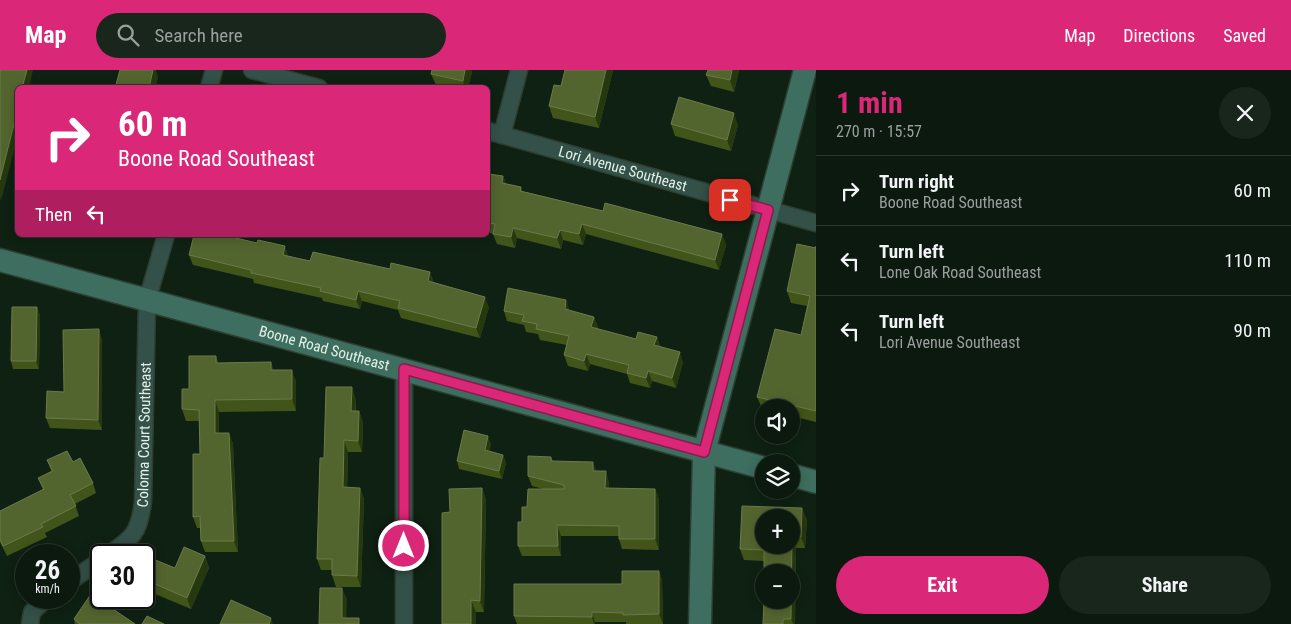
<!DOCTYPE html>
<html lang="en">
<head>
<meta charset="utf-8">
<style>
	body { margin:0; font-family:"Roboto Condensed",sans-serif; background:#19261c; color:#f1f3f6; height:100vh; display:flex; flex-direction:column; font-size:19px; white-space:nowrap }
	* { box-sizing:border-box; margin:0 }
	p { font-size:16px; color:#9aa09e }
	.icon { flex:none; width:28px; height:28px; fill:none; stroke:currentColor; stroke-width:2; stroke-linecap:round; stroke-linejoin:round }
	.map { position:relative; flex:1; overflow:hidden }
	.drawer { display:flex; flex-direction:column; background:#0b190e; width:475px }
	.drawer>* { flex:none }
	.top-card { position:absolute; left:15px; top:15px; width:475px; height:152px; border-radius:8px; box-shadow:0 2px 12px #0003,0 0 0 1px #2b382e; background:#db2777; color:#fff; overflow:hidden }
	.tools { position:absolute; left:755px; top:329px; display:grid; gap:10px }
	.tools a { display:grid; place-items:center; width:45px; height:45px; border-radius:50%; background:#0b190e; box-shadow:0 2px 12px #0003,0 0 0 1px #2b382e; font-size:25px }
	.speed { position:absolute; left:15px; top:474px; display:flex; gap:10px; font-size:25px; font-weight:700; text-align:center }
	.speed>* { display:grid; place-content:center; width:65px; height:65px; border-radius:50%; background:#0b190e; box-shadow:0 2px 12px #0003,0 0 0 1px #2b382e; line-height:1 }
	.speed small { font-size:12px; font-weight:400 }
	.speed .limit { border:2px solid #111; border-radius:8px; background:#fff; color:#111 }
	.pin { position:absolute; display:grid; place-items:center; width:42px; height:42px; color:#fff; margin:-21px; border-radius:10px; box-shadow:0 2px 8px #0006 }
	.me { position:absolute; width:55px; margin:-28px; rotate:0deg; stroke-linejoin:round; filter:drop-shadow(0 0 4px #0008) }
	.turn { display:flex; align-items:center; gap:18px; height:105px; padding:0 20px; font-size:22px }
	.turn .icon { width:65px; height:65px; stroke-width:2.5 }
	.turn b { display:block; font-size:35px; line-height:42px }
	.then { display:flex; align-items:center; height:48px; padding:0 20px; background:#0003; gap:10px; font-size:19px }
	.round { display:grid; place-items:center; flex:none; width:52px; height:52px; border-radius:26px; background:#19261c }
	.head { display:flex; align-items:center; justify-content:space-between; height:85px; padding:0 20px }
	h1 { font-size:30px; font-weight:700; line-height:38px; color:#db2777 }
	.cta { display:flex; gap:10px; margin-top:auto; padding:10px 20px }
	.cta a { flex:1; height:58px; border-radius:30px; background:#db2777; color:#fff; font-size:20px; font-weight:700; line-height:58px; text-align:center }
	.cta a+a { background:#19261c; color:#f1f3f6 }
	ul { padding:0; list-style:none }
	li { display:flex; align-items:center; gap:15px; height:70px; padding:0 20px; border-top:1px solid #2b382e }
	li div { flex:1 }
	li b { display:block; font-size:19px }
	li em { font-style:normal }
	header { display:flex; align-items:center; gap:30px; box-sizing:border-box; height:70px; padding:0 25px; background:#db2777; color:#fff }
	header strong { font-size:24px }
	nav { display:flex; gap:28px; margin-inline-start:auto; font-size:18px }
	.search { width:350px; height:45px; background:#19261c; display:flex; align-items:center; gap:12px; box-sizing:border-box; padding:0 18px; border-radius:28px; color:#9aa09e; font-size:19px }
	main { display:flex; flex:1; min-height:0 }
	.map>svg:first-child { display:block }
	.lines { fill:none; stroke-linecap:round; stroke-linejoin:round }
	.street-casing { stroke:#2d3e31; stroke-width:19 }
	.secondary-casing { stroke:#2d3e31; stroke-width:25 }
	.street { stroke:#335148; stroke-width:16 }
	.secondary { stroke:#3d6e60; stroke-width:22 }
	.wall { fill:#415419 }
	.shaded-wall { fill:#26380e }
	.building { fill:#53652f; stroke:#6a7a4c; fill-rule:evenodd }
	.route-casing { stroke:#8e194d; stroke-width:12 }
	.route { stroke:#db2777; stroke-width:9 }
	.labels { text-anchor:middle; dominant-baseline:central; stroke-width:4; stroke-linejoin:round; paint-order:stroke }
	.street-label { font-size:15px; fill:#e4f0e6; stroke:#0f2113 }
</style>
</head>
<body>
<header>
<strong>Map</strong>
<div class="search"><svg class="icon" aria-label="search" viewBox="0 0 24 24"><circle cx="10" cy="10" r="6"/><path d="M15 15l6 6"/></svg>Search here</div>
<nav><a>Map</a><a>Directions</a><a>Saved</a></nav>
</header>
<main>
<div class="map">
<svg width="816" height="554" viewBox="0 0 816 554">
	<rect width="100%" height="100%" fill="#0f2113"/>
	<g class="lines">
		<defs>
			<g id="street">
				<path d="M 252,0 L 319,18"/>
				<path d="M 209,18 L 214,0"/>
				<path id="s1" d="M 488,61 L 816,153"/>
				<path d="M 502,65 L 519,0"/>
				<path d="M 404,299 L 404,554"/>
				<path id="s2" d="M 108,485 C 133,468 139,463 143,432 L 147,231 L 166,165"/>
				<path d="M 69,512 L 101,490"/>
				<path d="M 30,554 L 32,542 L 47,528"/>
			</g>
			<g id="secondary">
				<path id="s3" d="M 0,190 L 764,398"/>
				<path d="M 791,405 L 816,412"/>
				<path d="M 700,554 L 704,382 L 805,0"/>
			</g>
		</defs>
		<use href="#street" class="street-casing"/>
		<use href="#secondary" class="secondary-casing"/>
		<use href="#street" class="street"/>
		<use href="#secondary" class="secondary"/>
	</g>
	<path class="wall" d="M 432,0 L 471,0 L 472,2 L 468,18 L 445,18 L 436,15 L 431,4 Z
		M 565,0 L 613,0 L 599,58 L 553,48 L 549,36 L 561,16 Z
		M 739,0 L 734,22 L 711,16 L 706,5 Z
		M 671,54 L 738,55 L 731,81 L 675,66 Z
		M 503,106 L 506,114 L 521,117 L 522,121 L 603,141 L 722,164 L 726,175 L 719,200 L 586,164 L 583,175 L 563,170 L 561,179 L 517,168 L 515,178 L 497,174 L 493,164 L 488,162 L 488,111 Z
		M 257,173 L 288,186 L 310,191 L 434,212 L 489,237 L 480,268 L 401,248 L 398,240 L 362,231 L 360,239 L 323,231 L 322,228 L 254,213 L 253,209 L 193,195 L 189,185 Z
		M 816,176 L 816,352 L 791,346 L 791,338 L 764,338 L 764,339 L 762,338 L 757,327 L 801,265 L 807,236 L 791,233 L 787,221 L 816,178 Z
		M 37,237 L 40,245 L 39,299 L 13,299 L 11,291 Z
		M 504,241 L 570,241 L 594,247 L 598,257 L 597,259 L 636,269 L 657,267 L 660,276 L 683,292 L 676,318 L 652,311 L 650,318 L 630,313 L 627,304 L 590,294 L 588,301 L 568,296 L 564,285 L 567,275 L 540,270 L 538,264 L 526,262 L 524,255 L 507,251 Z
		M 102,269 L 102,360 L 50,358 L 46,348 L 64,322 Z
		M 216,286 L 218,293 L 274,300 L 296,311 L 296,341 L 219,342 L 219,363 L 229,363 L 233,374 L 238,482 L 205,482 L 201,471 L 200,458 L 197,458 L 193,447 L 200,384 L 199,351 L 186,351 L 182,339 L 189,319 Z
		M 356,329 L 356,341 L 359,341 L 363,353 L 362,382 L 348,382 L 347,418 L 360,418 L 364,429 L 361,517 L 336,517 L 332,505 L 332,500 L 321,500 L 317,489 L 324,388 Z
		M 491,374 L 489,381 L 503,385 L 506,393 L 502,409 L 459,399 L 457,391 Z
		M 551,387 L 553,391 L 596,401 L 609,412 L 609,418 L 655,419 L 659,429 L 659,480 L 622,479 L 619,469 L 619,466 L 561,466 L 561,486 L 522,486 L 518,476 L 522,452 L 527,437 L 543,419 L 532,416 L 528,406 Z
		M 47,390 L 73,392 L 93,413 L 96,423 L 75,434 L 79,446 L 45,463 L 47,467 L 7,486 L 0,472 L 0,441 L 43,420 L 38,408 L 51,401 Z
		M 482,418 L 486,430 L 484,542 L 476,542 L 476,554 L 450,442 Z
		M 807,449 L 805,478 L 796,478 L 795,554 L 763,554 L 764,491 L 744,490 L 740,479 Z
		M 205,486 L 209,498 L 191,539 L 148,521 L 144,509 L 175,498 Z
		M 659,501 L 662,510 L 663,554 L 626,554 L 626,552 L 595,552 L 595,554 L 517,554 L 514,546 L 622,514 Z
		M 74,549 L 135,554 L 75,554 Z"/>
	<path class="shaded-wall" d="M 27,0 L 33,0 L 29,18 L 22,18 Z
		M 153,0 L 156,0 L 158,7 L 156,18 L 149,18 Z
		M 465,0 L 471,0 L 472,2 L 468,18 L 465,18 L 463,11 Z
		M 606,0 L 613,0 L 599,58 L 595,47 Z
		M 732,0 L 739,0 L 734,22 L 730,10 Z
		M 18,38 L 18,65 L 1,131 L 0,127 L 0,110 Z
		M 734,43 L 738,55 L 731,81 L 727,70 Z
		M 503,106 L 507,116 L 502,113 Z
		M 582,154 L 586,164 L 583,175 L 579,164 Z
		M 513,158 L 517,168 L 515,178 L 511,167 Z
		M 560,160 L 563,170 L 561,179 L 557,168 Z
		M 722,164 L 726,175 L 719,200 L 715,190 Z
		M 285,176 L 288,186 L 286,195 L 283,185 Z
		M 430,202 L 434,212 L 428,211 Z
		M 358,221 L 362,231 L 360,239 L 356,230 Z
		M 485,227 L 489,237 L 480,268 L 476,258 Z
		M 566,230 L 570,241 L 565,239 Z
		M 37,237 L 40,245 L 39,299 L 36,291 Z
		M 594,247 L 598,257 L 595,268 L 591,257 Z
		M 99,259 L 102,269 L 102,360 L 98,350 Z
		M 657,267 L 660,277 L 654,275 Z
		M 680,282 L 683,292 L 676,318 L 672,308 Z
		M 586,284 L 590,294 L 588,301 L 584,291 Z
		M 271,292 L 275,303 L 271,300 Z
		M 292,300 L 296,311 L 296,341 L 292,329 Z
		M 648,301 L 652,311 L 650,318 L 646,308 Z
		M 352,317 L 356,329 L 355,353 L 351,341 Z
		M 215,330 L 219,342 L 219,375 L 215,363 Z
		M 359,341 L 363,353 L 362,382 L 358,371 Z
		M 229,363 L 233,374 L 238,482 L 234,471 Z
		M 488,366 L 491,374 L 488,388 L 485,380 Z
		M 344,370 L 348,382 L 347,429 L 343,417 Z
		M 503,385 L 506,393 L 502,409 L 499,401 Z
		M 593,392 L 597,402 L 593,401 Z
		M 606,401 L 609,412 L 609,428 L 605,418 Z
		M 360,418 L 364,429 L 361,517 L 357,506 Z
		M 482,418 L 486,430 L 484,542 L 480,531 Z
		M 655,419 L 659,429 L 659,480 L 655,469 Z
		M 802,438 L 807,449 L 805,478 L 801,467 Z
		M 557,455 L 561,466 L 561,486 L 558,476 Z
		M 792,466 L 796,478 L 795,554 L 793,554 L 791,549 Z
		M 205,486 L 209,498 L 191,539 L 187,528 Z
		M 659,501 L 662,510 L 663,554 L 659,544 Z
		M 342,518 L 347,529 L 346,554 L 342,548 Z
		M 471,530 L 476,542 L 476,554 L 471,554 Z
		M 592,542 L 595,552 L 595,554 L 594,554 L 592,547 Z
		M 271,548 L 273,554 L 269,554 Z"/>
	<path class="building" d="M 0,0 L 27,0 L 22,18 L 18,18 L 18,38 L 0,110 Z
		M 120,0 L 153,0 L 149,18 L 115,18 Z
		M 432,0 L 465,0 L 463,11 L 431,4 Z
		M 565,0 L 606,0 L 595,47 L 549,36 L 554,15 L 561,16 Z
		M 708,0 L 732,0 L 730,10 L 706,5 Z
		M 679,27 L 734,43 L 727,70 L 671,54 Z
		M 489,104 L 503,106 L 502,113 L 521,117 L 520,121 L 603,141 L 605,133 L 722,164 L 715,190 L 582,154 L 579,164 L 560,160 L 557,168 L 513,158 L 511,167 L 493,164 L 495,154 L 488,153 L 488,111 Z
		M 194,165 L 223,165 L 257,173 L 258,170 L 285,176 L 283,185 L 310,191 L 313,182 L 390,199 L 391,193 L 430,202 L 428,211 L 485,227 L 476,258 L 398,238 L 400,231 L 358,221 L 356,230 L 320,221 L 321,218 L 251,203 L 251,200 L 189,185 Z
		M 797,174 L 816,178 L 816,176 L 816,341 L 757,327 L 775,259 L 801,265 L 810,226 L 787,221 Z
		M 508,218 L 566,230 L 565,239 L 594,247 L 591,257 L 636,269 L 638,262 L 657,267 L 654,275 L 680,282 L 672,308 L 648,301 L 646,308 L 627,303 L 629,295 L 586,284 L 584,291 L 564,285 L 569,266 L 536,259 L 537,254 L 522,251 L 524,245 L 504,241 Z
		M 12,237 L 37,237 L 36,291 L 11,291 Z
		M 99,259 L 98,350 L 46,348 L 47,321 L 64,322 L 63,260 Z
		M 189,286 L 216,286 L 216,293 L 271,292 L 271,300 L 292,300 L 292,329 L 215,330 L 215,363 L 229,363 L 234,471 L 201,471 L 200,446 L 193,447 L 193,384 L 200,384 L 199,340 L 182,339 L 182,319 L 189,319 Z
		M 326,317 L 352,317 L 351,341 L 359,341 L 358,371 L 344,370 L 343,417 L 360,418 L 357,506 L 332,505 L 332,489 L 317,489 L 320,388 L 324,388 Z
		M 464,360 L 488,366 L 485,380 L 503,385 L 499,401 L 457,391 Z
		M 67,381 L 73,392 L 80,388 L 93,413 L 70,425 L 76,436 L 41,454 L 43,457 L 3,476 L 0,469 L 0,441 L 44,419 L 38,408 L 53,401 L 47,390 Z
		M 528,386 L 551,387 L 551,391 L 593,392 L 593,401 L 606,401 L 605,418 L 655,419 L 655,469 L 619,469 L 619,456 L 557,455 L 558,476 L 518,476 L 518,452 L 522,452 L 522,437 L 527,437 L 528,419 L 564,419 L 564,415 L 528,406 Z
		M 482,418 L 480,531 L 471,530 L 471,554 L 442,554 L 442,443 L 450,442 L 449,419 Z
		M 742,436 L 802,438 L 801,467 L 792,466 L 791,549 L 783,549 L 783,554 L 763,554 L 764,530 L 791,530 L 791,502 L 764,502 L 764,480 L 740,479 ZM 764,448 L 791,448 L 791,475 L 764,475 Z
		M 184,477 L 205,486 L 187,528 L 144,509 L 153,489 L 175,498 Z
		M 622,501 L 659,501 L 659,544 L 623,545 L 623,543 L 592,542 L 592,547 L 514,546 L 514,514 L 622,514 Z
		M 320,518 L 342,518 L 342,548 L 359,548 L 359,554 L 319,554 Z
		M 91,524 L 135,554 L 80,554 L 74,549 Z
		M 231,530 L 271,548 L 269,554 L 220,554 Z
		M 147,546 L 164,554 L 142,554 Z"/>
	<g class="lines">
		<defs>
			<path id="route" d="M 404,476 L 404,299 L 704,382 L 768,140 L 730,130"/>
		</defs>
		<use href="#route" class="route-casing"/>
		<use href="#route" class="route"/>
	</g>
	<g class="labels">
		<g class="street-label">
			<text stroke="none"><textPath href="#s1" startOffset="140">Lori Avenue Southeast</textPath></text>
			<text stroke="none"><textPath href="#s3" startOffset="336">Boone Road Southeast</textPath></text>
			<text stroke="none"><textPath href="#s2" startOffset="134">Coloma Court Southeast</textPath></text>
		</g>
	</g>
</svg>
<div class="tools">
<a><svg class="icon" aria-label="sound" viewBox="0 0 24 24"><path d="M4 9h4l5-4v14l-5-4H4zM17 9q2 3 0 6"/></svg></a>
<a><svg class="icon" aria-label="layers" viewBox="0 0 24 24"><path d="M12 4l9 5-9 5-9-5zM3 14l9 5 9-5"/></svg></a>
<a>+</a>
<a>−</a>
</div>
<div class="speed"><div>26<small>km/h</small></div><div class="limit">30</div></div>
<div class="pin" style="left:730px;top:130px;background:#d93025"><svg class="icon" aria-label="arrive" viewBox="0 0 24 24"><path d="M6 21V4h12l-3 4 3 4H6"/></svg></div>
<svg class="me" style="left:404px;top:476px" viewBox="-20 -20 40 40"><circle r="17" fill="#db2777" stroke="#fff" stroke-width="3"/><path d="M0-11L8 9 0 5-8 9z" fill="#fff"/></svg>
<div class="top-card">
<div class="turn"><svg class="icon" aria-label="right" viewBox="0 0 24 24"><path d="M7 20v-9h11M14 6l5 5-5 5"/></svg><div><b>60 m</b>Boone Road Southeast</div></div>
<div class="then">Then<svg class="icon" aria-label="left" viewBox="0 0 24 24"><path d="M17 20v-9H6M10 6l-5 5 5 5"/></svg></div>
</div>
</div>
<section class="drawer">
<div class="head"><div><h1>1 min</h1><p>270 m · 15:57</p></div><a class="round"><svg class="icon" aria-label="close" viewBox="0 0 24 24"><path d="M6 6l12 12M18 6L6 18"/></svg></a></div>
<ul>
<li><svg class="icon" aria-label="right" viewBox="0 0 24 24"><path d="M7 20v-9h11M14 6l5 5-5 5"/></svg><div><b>Turn right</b><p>Boone Road Southeast</p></div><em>60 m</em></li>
<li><svg class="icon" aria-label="left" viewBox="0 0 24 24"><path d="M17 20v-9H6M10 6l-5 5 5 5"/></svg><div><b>Turn left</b><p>Lone Oak Road Southeast</p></div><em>110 m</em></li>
<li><svg class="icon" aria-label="left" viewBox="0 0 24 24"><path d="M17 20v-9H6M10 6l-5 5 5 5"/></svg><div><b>Turn left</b><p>Lori Avenue Southeast</p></div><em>90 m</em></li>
</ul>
<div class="cta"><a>Exit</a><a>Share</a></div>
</section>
</main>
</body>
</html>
